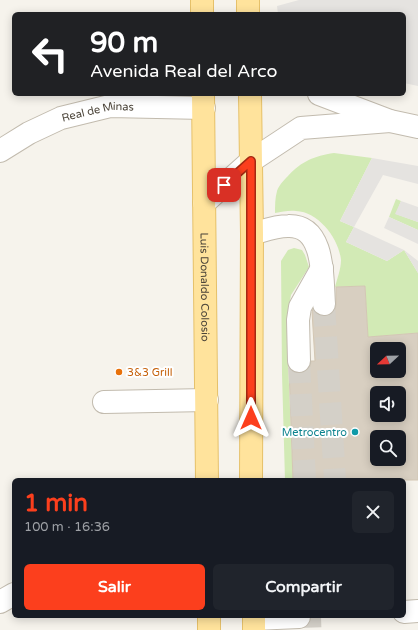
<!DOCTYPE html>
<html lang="es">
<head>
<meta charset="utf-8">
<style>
	body { margin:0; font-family:"Varela Round",sans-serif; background:#20242c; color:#f1f3f6; height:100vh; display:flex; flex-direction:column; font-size:15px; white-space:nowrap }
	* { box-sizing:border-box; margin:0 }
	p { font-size:13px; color:#9ea1a6 }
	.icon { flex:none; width:22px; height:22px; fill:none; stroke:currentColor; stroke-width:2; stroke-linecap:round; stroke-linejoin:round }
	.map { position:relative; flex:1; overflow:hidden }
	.side { position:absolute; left:12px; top:478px; width:394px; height:140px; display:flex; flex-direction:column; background:#171b24; border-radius:6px; box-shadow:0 2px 10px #0003 }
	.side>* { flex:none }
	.guide { position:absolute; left:12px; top:12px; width:394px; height:84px; border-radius:6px; box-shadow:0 2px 10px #0003; background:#202124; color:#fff; overflow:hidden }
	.needle { width:26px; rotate:248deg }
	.buttons { position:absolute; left:370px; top:342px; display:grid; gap:8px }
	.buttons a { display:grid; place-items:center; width:36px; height:36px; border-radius:6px; background:#171b24; box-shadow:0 2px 10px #0003; font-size:20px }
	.pin { position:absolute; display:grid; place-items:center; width:34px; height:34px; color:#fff; margin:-17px; border-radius:8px; box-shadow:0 2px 6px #0006 }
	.me { position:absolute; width:44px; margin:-22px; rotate:0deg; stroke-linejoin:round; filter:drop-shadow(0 0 3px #0008) }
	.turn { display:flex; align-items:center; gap:14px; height:84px; padding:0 12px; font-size:18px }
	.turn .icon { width:52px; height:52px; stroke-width:2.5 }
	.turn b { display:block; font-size:28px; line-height:34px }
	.round { display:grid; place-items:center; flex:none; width:42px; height:42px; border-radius:6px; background:#20242c }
	.headline { display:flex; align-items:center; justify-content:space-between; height:68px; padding:0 12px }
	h1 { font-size:24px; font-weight:700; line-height:30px; color:#fc3f1d }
	.cta { display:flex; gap:8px; margin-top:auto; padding:8px 12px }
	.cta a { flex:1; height:46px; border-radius:6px; background:#fc3f1d; color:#fff; font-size:16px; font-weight:700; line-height:46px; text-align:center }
	.cta a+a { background:#20242c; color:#f1f3f6 }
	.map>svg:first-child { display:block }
	.green { fill:#d2eab5 }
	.parking { fill:#e5e3e0 }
	.building { fill:#d8cfc1; stroke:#d3c7b4; fill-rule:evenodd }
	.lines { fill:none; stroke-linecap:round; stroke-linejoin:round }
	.minor-tunnel { stroke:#d4d0c8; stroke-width:22; stroke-dasharray:22 11; stroke-linecap:butt }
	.minor-casing { stroke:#c2bbae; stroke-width:24 }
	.major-casing { stroke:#e6c16a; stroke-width:24 }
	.minor { stroke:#fff; stroke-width:22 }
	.major { stroke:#ffe39c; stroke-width:22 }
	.route-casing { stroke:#a42913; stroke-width:10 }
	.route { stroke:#fc3f1d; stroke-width:7 }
	.food-dot { fill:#e8710a; stroke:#fff; stroke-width:1.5 }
	.culture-dot { fill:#0f9aa8; stroke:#fff; stroke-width:1.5 }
	.labels { text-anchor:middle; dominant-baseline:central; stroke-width:4; stroke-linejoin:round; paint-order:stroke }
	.street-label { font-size:11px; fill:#4b4439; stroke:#fff }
	.food-label { font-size:11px; fill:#c56008; stroke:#fff; text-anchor:start }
	.culture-label { font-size:11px; fill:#0d838f; stroke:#fff; text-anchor:end }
</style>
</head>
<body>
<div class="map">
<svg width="418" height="630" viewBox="0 0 418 630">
	<rect width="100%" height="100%" fill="#f6f3ec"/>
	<path class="green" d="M 334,153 L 372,158 L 340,221 L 354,227 L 346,242 L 387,261 L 404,250 L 418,273 L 418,333 L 368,337 L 365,286 L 335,287 C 337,279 341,269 341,260 C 339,239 319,212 296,211 C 289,210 282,212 275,213 C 275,206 275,198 277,191 C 279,185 284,180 288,176 C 302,161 314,156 334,153 Z
		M 396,199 L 401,201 L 396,214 L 418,222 L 418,230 L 389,217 Z
		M 294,248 L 302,250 L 305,255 L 309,267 L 291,295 L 289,307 L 288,362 L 293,480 L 285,480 L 282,374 L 281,261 L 288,250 Z"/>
	<path class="parking" d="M 299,0 L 418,0 L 418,86 L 404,83 L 404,14 L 278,14 L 277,6 Z
		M 372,158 L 418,166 L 418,184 L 383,175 L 354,227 L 404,250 L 418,261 L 418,273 L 404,250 L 387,261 L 346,242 L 354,227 L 340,221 Z
		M 401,201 L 418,207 L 418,222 L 395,214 Z
		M 389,217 L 418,230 L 418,244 L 384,228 Z"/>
	<path class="building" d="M 365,286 L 368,337 L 418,333 L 418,480 L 293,480 L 289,368 L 293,372 L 300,373 L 306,371 L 310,367 L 311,361 L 315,361 L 312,312 L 313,309 L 319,315 L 325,316 L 330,315 L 335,310 L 336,304 L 336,287 ZM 377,349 L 399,349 L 399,371 L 377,371 ZM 377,393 L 399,393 L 399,415 L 377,415 ZM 377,437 L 399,437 L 399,459 L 377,459 Z"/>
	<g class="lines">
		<path class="minor-tunnel" d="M 324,304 L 335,480
			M 299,361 L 305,480
			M 299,617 L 327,616"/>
		<defs>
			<g id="minor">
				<path d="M 319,94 L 390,121 L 418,127"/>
				<path id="s1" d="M 0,151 L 29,133 L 61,118 L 110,106 L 204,108"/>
				<path d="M 204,203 L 251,161 L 301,128 L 390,121"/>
				<path d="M 252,234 C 263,231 275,226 288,226 C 326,225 322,279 324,304"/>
				<path d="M 299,361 L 298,320 L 300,307 L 322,268"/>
				<path d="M 104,402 L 207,400"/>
				<path d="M 0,602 L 14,594"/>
				<path d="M 404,612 L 418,611"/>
				<path d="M 254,619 L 299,617"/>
			</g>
			<g id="major">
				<path d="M 202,0 L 202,14"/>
				<path d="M 248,0 L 248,14"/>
				<path id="s2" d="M 203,94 L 207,480"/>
				<path d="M 250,94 L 252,234 L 251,480"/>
				<path d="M 209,616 L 209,630"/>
				<path d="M 254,630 L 254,616"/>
			</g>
		</defs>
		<use href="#minor" class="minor-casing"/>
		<use href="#major" class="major-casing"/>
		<use href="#minor" class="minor"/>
		<use href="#major" class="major"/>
	</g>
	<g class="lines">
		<defs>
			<path id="route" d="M 224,185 L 251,161 L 251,418"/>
		</defs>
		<use href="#route" class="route-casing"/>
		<use href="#route" class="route"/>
	</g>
	<circle class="food-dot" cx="119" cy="372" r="4"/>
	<circle class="culture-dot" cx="355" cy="432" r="4"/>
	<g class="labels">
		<g class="street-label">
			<text stroke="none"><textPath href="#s1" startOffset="107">Real de Minas</textPath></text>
			<text stroke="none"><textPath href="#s2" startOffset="193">Luis Donaldo Colosio</textPath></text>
		</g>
		<g class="food-label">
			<text x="127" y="372">3&amp;3 Grill</text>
		</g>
		<g class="culture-label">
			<text x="347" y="432">Metrocentro</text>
		</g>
	</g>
</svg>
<div class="buttons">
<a><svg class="needle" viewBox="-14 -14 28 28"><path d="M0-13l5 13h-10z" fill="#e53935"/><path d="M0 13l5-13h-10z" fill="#9ea1a6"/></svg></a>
<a><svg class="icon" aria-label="sound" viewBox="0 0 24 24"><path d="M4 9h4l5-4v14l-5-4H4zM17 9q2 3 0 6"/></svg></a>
<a><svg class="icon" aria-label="search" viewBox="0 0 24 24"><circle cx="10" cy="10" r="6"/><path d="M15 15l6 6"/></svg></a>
</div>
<div class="pin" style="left:224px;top:185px;background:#d93025"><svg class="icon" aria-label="arrive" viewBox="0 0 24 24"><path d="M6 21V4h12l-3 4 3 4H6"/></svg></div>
<svg class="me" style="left:251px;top:418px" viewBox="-20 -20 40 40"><path d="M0-17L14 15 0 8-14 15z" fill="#fc3f1d" stroke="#fff" stroke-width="4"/></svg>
<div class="guide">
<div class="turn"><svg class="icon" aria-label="left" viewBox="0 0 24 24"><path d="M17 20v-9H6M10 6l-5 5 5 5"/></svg><div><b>90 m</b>Avenida Real del Arco</div></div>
</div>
<section class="side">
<div class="headline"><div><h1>1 min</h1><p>100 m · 16:36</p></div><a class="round"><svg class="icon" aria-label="close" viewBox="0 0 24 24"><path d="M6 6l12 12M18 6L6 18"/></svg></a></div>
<div class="cta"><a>Salir</a><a>Compartir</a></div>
</section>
</div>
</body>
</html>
